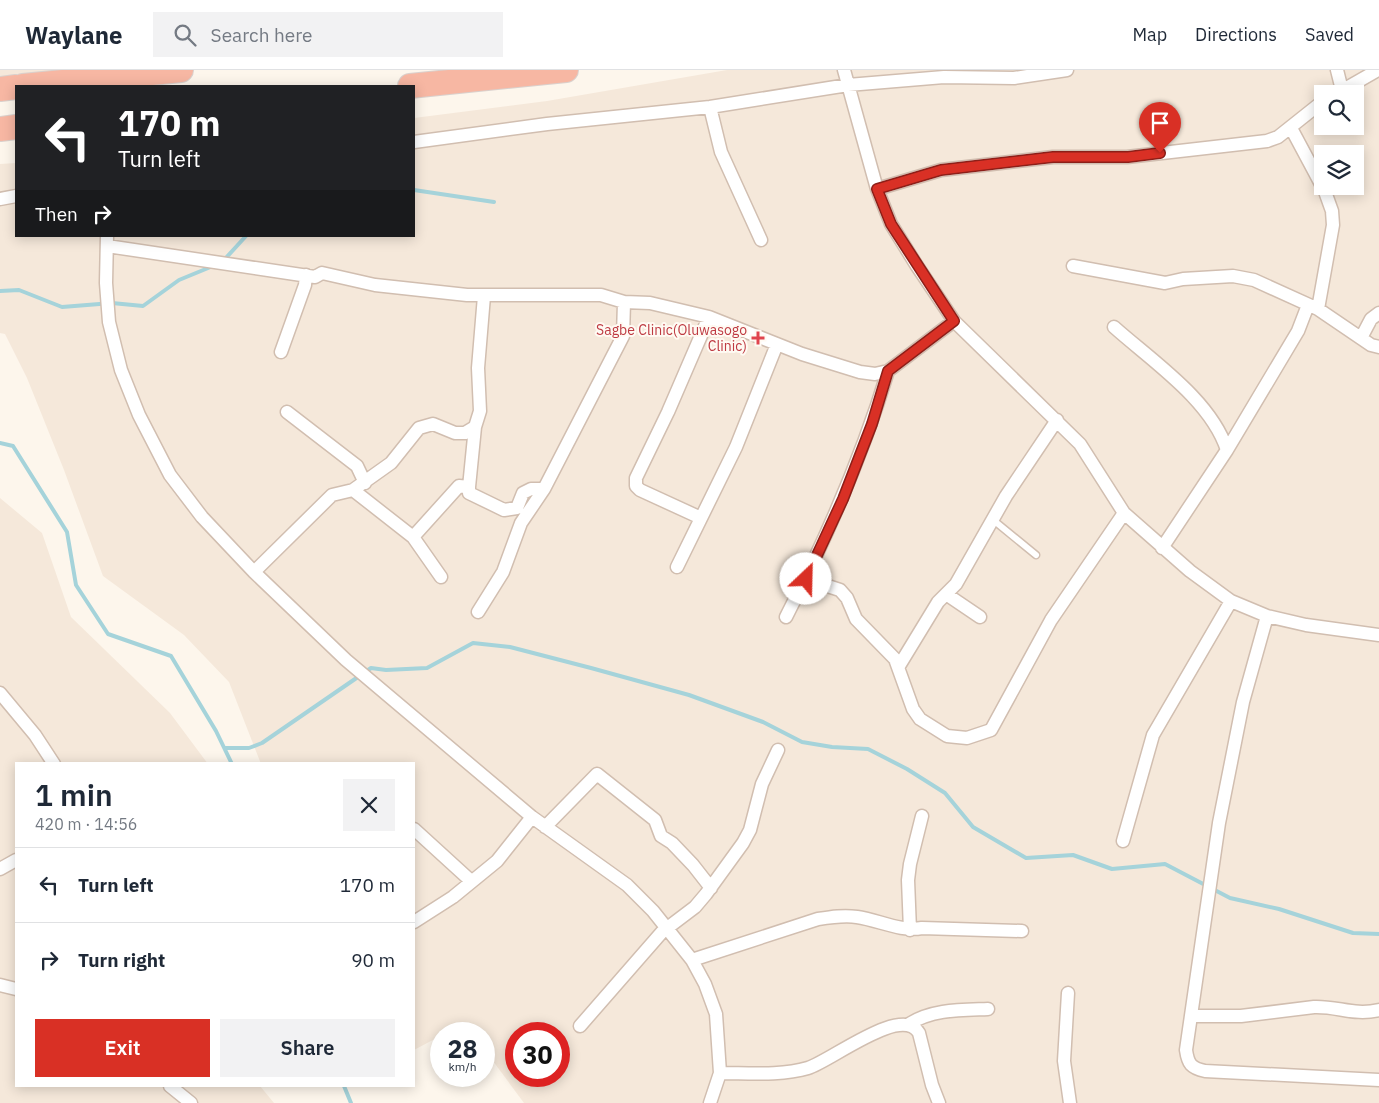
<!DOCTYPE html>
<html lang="en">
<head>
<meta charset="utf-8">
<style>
	body { margin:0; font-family:"IBM Plex Sans",sans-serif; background:#f2f2f3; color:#1f2937; height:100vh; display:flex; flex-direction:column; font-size:19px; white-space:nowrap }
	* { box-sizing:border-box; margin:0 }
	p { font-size:16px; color:#747a83 }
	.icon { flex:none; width:28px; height:28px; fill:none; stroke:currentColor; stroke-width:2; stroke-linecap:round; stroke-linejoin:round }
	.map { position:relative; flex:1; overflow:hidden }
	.sheet { position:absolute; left:15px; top:692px; width:400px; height:325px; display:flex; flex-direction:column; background:#fff; border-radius:0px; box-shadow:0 2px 12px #0003 }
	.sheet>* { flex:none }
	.banner { position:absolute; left:15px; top:15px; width:400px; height:152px; border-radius:0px; box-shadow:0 2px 12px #0003; background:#202124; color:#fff; overflow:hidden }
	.controls { position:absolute; left:1314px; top:15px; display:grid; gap:10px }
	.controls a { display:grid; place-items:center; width:50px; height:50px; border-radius:0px; background:#fff; box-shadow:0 2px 12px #0003; font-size:25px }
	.speed { position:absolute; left:430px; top:952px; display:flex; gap:10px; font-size:25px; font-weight:700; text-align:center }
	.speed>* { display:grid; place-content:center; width:65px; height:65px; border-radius:50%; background:#fff; box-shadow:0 2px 12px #0003; line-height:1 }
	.speed small { font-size:12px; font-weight:400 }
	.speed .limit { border:8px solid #d22; background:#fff; color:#111 }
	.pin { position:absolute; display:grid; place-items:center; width:42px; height:42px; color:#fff; margin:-51px -21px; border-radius:50% 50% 50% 0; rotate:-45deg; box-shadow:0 0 5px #0007 }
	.pin .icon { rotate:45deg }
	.me { position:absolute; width:55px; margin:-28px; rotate:24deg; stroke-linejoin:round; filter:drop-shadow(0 0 4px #0008) }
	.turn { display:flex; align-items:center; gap:18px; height:105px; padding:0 20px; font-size:22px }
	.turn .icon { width:65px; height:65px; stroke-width:2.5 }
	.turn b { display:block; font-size:35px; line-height:42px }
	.then { display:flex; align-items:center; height:48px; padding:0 20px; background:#0003; gap:10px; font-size:19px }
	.round { display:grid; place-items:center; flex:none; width:52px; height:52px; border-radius:0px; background:#f2f2f3 }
	.overview { display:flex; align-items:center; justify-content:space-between; height:85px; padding:0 20px }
	h1 { font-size:30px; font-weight:600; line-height:38px }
	.action { display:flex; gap:10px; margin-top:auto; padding:10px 20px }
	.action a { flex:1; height:58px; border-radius:0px; background:#d93025; color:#fff; font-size:20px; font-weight:600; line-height:58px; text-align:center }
	.action a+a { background:#f2f2f3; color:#1f2937 }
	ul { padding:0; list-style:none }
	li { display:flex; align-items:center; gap:15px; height:75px; padding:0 20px; border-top:1px solid #e0e1e3 }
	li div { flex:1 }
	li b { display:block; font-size:19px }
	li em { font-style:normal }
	header { display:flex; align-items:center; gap:30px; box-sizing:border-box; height:70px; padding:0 25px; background:#fff; border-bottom:1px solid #e0e1e3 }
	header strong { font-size:24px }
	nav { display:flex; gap:28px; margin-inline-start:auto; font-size:18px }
	.search { width:350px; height:45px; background:#f2f2f3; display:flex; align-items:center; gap:12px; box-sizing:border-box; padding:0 18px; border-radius:0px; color:#747a83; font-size:19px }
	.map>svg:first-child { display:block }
	.residential { fill:#f5e8da; fill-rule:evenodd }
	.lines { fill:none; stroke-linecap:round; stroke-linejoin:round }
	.stream { stroke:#a5d3da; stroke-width:4 }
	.lane-casing { stroke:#d1beb0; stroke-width:9 }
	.street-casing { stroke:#d1beb0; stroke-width:15 }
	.highway-casing { stroke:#dad1cd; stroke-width:26 }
	.lane { stroke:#fff; stroke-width:6 }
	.street { stroke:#fff; stroke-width:12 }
	.highway { stroke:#f7b7a3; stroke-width:24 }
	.route-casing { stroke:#8d1f18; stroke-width:12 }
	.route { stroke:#d93025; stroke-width:9 }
	.health-dot { fill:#e0444e; stroke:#fffaf3; stroke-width:2 }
	.labels { text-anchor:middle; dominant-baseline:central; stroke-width:4; stroke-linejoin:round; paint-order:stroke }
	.health-label { font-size:14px; fill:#be3a42; stroke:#fffaf3; text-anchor:end }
</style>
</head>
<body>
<header>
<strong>Waylane</strong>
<div class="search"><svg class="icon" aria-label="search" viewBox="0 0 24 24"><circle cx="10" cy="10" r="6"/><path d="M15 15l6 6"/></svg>Search here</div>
<nav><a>Map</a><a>Directions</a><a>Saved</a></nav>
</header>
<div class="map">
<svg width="1379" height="1033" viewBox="0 0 1379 1033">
	<rect width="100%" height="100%" fill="#fdf6ec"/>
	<path class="residential" d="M 0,0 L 154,0 L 0,17 Z
		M 727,0 L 1379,0 L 1379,1033 L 524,1033 L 484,979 L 484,964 L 467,964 L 459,956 L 414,980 L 414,694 L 261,694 L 229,612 L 184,565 L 103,506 L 64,400 L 27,308 L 5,264 L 0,263 L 0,94 L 16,93 L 16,166 L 414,166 L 414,48 L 547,31 ZM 1322,24 L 1355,24 L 1355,56 L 1322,56 ZM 1322,84 L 1355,84 L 1355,116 L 1322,116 ZM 516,964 L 559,964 L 559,1006 L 516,1006 Z
		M 0,428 L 42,463 L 71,547 L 170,643 L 208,694 L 16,694 L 16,1016 L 260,1016 L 274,1033 L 0,1033 Z"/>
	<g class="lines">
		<path class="stream" d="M 414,120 L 494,132
			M 224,190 L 246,166
			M 0,221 L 19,220 L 62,237 L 112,233 L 143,236 L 179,210 L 213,196
			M 0,373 L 13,376 L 67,462 L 76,515 L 108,564 L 171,586 L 216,661 L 232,694
			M 225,678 L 249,678 L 262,673 L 371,598 L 386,600 L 427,598 L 473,573 L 510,577 L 591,598 L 689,625 L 763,652 L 802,672 L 832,677 L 868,679 L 907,699 L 945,723 L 973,757 L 1026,788 L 1073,785 L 1112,799 L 1165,794 L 1230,828 L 1279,839 L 1353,863 L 1379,864
			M 344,1016 L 351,1033"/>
		<defs>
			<path id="lane" d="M 992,449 L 1036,485"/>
			<path id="street" d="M 844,0 L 877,119 L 891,154 L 917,196 L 954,251 L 1080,374 L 1124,443 L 1190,501 L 1231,531 L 1267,546 L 1306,555 L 1379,565
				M 1337,0 L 1342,20
				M 1336,24 L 1378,0
				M 710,37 L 721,82 L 761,170
				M 1291,58 L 1322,116
				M 414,72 L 547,54 L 710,37 L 848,15 L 944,7 L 1014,8 L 1067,0
				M 877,119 L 941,100 L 1053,87 L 1127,87 L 1267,71 L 1278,67 L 1322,32
				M 0,129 L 16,126
				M 107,166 L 106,213 L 109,252 L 121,300 L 139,345 L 170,405 L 202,447 L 254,502 L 346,590 L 532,747 L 627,815 L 653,841 L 692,890 L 705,914 L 716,944 L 720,1003 L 710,1033
				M 107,176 L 315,207 L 322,203 L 375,215 L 467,225 L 601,225 L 624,232 L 650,233 L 709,247 L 802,284 L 860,302 L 875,304 L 888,301 L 954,251
				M 1073,196 L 1165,213 L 1183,209 L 1233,206 L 1254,210 L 1318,239 L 1371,275 L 1379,277
				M 1318,239 L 1333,155 L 1332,141 L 1323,116
				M 1114,257 C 1152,291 1211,330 1227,380
				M 1361,268 L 1371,249 L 1379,243
				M 281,282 L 305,215 L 306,205
				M 287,342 L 357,396 L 365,413
				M 469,417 L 475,357 L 480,341 L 478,298 L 484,226
				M 353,420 L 413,467 L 441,507
				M 701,448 L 640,420 L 636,416 L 636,408 L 668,342 L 709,247
				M 413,467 L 459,416 L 469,417 L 469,423 L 504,440 L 517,438 L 523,423 L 531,419 L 544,419 L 623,266 L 624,232
				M 1162,478 L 1227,380 L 1298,261 L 1308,235
				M 677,497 L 736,377 L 777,274
				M 254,502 L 332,425 L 353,420 L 391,393 L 419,358 L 433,354 L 455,363 L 465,363 L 475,357
				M 806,509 L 840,520 L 847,528 L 856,549 L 895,589 L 913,639 L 920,649 L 947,666 L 967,668 L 991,660 L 1051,550 L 1124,443
				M 478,542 L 503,502 L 521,453 L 544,419
				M 1267,546 L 1243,632 L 1219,753 L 1186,980 C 1188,994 1191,998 1205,1001 L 1379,1010
				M 786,547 C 827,467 862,387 888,301
				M 980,547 L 946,524 L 956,514 L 1006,426 L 1057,350
				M 899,596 L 938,532 L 946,524
				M 0,623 L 35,665 L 54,694
				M 545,757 L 597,704 L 655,750 L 661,766 L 672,773 L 693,795 L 711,818
				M 414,759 L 471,811
				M 1123,771 L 1153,665 L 1231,531
				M 0,799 L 16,790
				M 414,852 L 453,827 L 497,791 L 532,747
				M 910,860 L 908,810 L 910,794 L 922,746
				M 692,890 L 818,849 C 831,847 844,845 857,847 C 879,850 900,862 922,858 L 1022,861
				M 0,915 L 16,919
				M 1068,923 L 1064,991 L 1070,1033
				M 1192,946 L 1241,946 L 1314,937 C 1338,936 1354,946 1379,940
				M 909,954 C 933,939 961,940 988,939
				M 580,956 L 662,862 L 695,837 L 706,824 L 743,773 L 750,760 L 762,714 L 778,680
				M 720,1003 C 748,1003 781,1006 808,998 C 831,991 902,934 919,963 L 932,1015 L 939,1033
				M 170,1016 L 191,1033"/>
			<path id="highway" d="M 23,16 L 181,0
				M 410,16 L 566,0
				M 0,19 L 16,17
				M 0,59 L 16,57"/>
		</defs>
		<use href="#lane" class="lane-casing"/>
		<use href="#street" class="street-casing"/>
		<use href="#highway" class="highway-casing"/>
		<use href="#lane" class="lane"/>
		<use href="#street" class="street"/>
		<use href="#highway" class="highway"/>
	</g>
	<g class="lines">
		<defs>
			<path id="route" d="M 806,509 L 843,429 L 872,354 L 888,301 L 954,251 L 891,154 L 877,119 L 941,100 L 1053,87 L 1128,87 L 1160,83"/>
		</defs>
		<use href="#route" class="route-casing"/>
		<use href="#route" class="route"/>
	</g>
	<path class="health-dot" d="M755.5 260.5h5v5h5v5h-5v5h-5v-5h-5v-5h5z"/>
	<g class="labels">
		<g class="health-label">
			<text x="747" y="260">Sagbe Clinic(Oluwasogo<tspan x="747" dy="16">Clinic)</tspan></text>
		</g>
	</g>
</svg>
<div class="controls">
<a><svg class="icon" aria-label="search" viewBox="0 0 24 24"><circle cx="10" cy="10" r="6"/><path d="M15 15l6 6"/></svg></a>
<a><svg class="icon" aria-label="layers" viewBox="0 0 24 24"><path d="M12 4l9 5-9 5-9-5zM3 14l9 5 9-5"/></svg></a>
</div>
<div class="speed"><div>28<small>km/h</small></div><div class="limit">30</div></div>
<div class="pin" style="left:1160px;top:83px;background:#d93025"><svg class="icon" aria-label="arrive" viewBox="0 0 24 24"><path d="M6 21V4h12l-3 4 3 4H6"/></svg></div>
<svg class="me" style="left:806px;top:509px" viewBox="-20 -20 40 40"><circle r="19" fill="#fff"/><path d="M0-13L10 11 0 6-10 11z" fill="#d93025"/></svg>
<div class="banner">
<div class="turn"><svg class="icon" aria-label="left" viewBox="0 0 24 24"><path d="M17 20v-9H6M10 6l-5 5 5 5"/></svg><div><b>170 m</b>Turn left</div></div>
<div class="then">Then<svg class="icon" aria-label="right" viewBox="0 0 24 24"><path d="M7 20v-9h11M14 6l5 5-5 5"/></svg></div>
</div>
<section class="sheet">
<div class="overview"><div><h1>1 min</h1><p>420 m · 14:56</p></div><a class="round"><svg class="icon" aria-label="close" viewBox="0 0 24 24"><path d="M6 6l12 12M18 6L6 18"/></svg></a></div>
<ul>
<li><svg class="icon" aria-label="left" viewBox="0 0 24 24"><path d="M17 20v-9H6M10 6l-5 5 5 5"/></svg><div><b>Turn left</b></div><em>170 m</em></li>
<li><svg class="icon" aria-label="right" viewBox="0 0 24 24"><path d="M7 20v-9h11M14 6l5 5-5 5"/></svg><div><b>Turn right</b></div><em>90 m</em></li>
</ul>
<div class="action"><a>Exit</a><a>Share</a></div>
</section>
</div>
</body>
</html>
